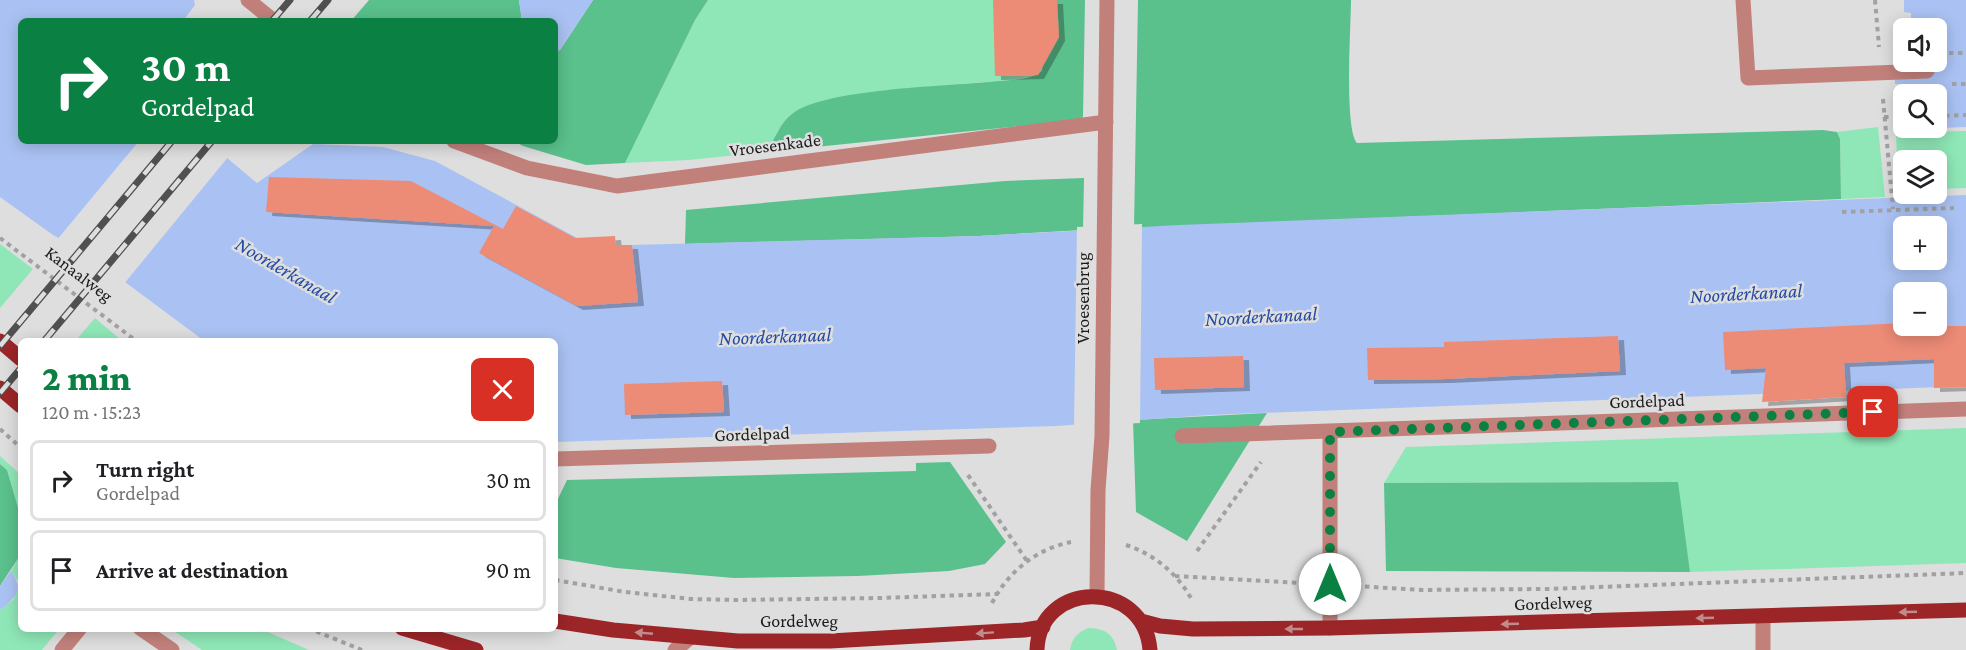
<!DOCTYPE html>
<html lang="en">
<head>
<meta charset="utf-8">
<style>
	body { margin:0; font-family:"Crimson Pro",serif; background:#f6f6f6; color:#202124; height:100vh; display:flex; flex-direction:column; font-size:22px; white-space:nowrap }
	* { box-sizing:border-box; margin:0 }
	p { font-size:20px; color:#757577 }
	.icon { flex:none; width:33px; height:33px; fill:none; stroke:currentColor; stroke-width:2; stroke-linecap:round; stroke-linejoin:round }
	.map { position:relative; flex:1; overflow:hidden }
	.side { position:absolute; left:18px; top:338px; width:540px; height:294px; display:flex; flex-direction:column; background:#fff; border-radius:9px; box-shadow:0 3px 15px #0003 }
	.side>* { flex:none }
	.hud { position:absolute; left:18px; top:18px; width:540px; height:126px; border-radius:9px; box-shadow:0 3px 15px #0003; background:#0b8043; color:#fff; overflow:hidden }
	.tools { position:absolute; left:1893px; top:18px; display:grid; gap:12px }
	.tools a { display:grid; place-items:center; width:54px; height:54px; border-radius:9px; background:#fff; box-shadow:0 3px 15px #0003; font-size:30px }
	.pin { position:absolute; display:grid; place-items:center; width:51px; height:51px; color:#fff; margin:-26px; border-radius:12px; box-shadow:0 3px 9px #0006 }
	.me { position:absolute; width:66px; margin:-33px; rotate:0deg; stroke-linejoin:round; filter:drop-shadow(0 0 4px #0008) }
	.turn { display:flex; align-items:center; gap:21px; height:126px; padding:0 24px; font-size:27px }
	.turn .icon { width:78px; height:78px; stroke-width:2.5 }
	.turn b { display:block; font-size:42px; line-height:51px }
	.round { display:grid; place-items:center; flex:none; width:63px; height:63px; border-radius:9px; background:#f6f6f6 }
	.headline { display:flex; align-items:center; justify-content:space-between; height:102px; padding:0 24px }
	h1 { font-size:36px; font-weight:800; line-height:45px; color:#0b8043 }
	ul { padding:0; list-style:none }
	li { display:flex; align-items:center; gap:18px; height:81px; margin:0 12px 9px; padding:0 12px; border:3px solid #e0e0e0; border-radius:9px }
	li div { flex:1 }
	li b { display:block; font-size:22px }
	li em { font-style:normal }
	.map>svg:first-child { display:block }
	.green { fill:#8fe7b7 }
	.forest { fill:#5ac08c }
	.water { fill:#aac2f3; fill-rule:evenodd }
	.pier { fill:#dededf }
	.building { fill:#ec8b76; filter:url(#shadow) }
	.lines { fill:none; stroke-linecap:round; stroke-linejoin:round }
	.path { stroke:#a1a1a2; stroke-width:4; stroke-dasharray:4.5 4.5; stroke-linecap:butt }
	.minor { stroke:#c2807b; stroke-width:15 }
	.major { stroke:#9c2528; stroke-width:15 }
	.rail-casing { stroke:#505051; stroke-width:7 }
	.rail { stroke:#dededf; stroke-width:4.5; stroke-dasharray:14; stroke-linecap:butt }
	.oneway { fill:#c08b8d }
	.route { stroke:#0b8043; stroke-width:10; stroke-dasharray:0 18 }
	.labels { text-anchor:middle; dominant-baseline:central; stroke-width:5; stroke-linejoin:round; paint-order:stroke }
	.street-label { font-size:18px; fill:#1b1b1c; stroke:#dededf }
	.water-label { font-size:20px; font-style:italic; fill:#234aa4; stroke:#dededf }
</style>
</head>
<body>
<div class="map">
<svg width="1966" height="650" viewBox="0 0 1966 650">
	<defs>
		<filter id="shadow"><feDropShadow dx="6" dy="4" stdDeviation="0" flood-color="#0004"/></filter>
	</defs>
	<rect width="100%" height="100%" fill="#dededf"/>
	<path class="green" d="M 708,0 L 1043,0 L 1042,71 L 1038,75 L 1010,80 L 879,91 L 818,102 L 779,129 L 767,152 L 689,160 L 625,163 L 695,20 Z
		M 1878,127 L 1885,197 L 1841,199 L 1840,139 L 1837,132 Z
		M 1966,131 L 1966,188 L 1937,189 L 1936,160 L 1904,160 L 1903,190 L 1898,190 L 1896,132 Z
		M 0,244 L 33,269 L 0,308 Z
		M 95,318 L 121,340 L 76,340 Z
		M 1966,428 L 1966,563 L 1690,572 L 1677,482 L 1384,483 L 1406,447 Z
		M 0,456 L 21,475 L 21,518 L 7,470 L 0,464 Z
		M 21,554 L 21,628 L 59,629 L 42,650 L 0,650 L 0,610 L 14,599 L 18,581 L 11,571 Z
		M 1088,628 C 1104,628 1114,634 1117,650 L 1070,650 C 1072,638 1077,633 1088,628 Z
		M 171,629 L 261,629 L 309,650 L 202,650 Z"/>
	<path class="forest" d="M 369,0 L 519,0 L 522,21 L 351,21 Z
		M 593,0 L 708,0 L 695,20 L 625,163 L 586,165 L 523,146 L 514,141 L 555,141 L 555,51 L 560,50 Z
		M 1043,0 L 1085,0 L 1083,117 L 1078,120 L 767,152 C 774,140 780,123 792,114 C 823,89 946,86 989,82 C 1005,80 1029,81 1042,71 Z
		M 1138,0 L 1351,0 C 1351,25 1344,128 1357,143 L 1823,130 L 1837,132 L 1840,139 L 1841,199 L 1134,228 Z
		M 1084,178 L 1083,230 L 979,236 L 685,244 L 686,210 L 1005,181 Z
		M 1267,413 L 1187,541 L 1136,512 L 1133,420 Z
		M 950,462 L 1006,542 L 985,564 L 949,571 L 858,576 L 734,578 L 616,568 L 555,558 L 555,505 L 567,480 L 916,471 L 916,463 Z
		M 0,464 L 7,470 L 21,518 L 21,554 L 0,586 Z
		M 1678,482 L 1690,572 L 1386,571 L 1384,483 Z"/>
	<path class="water" d="M 0,0 L 194,0 L 195,5 L 183,21 L 21,21 L 21,141 L 207,141 L 257,183 L 313,144 L 383,147 L 435,161 L 592,246 L 979,236 L 1179,225 L 1966,195 L 1966,386 L 1210,415 L 1056,426 L 555,442 L 555,340 L 203,340 L 90,256 L 53,235 L 0,197 ZM 1904,226 L 1936,226 L 1936,260 L 1904,260 ZM 1904,292 L 1936,292 L 1936,326 L 1904,326 Z
		M 519,0 L 593,0 L 560,50 L 555,51 L 555,21 L 522,21 Z
		M 1904,0 L 1966,0 L 1966,127 L 1912,129 L 1911,128 L 1936,128 L 1936,94 L 1906,94 L 1906,84 L 1895,84 L 1894,49 L 1903,48 L 1904,62 L 1936,62 L 1936,28 L 1911,28 L 1911,13 L 1904,12 Z
		M 11,571 C 24,589 16,598 0,610 L 0,586 Z"/>
	<path class="pier" d="M 139,141 L 212,141 L 229,156 L 123,285 L 88,259 L 56,241 Z
		M 1142,224 L 1140,423 L 1074,427 L 1077,227 Z"/>
	<path class="building" d="M 993,0 L 1057,0 L 1059,37 L 1038,75 L 995,76 Z
		M 269,177 L 411,181 L 503,229 L 516,206 L 575,238 L 615,236 L 616,245 L 632,245 L 638,302 L 577,306 L 479,253 L 494,226 L 266,212 Z
		M 1904,323 L 1904,326 L 1966,326 L 1966,387 L 1934,388 L 1934,359 L 1844,363 L 1846,397 L 1762,402 L 1766,368 L 1725,370 L 1723,332 Z
		M 1618,336 L 1620,371 L 1445,379 L 1368,380 L 1367,348 L 1444,347 L 1444,342 Z
		M 1243,356 L 1244,387 L 1155,390 L 1154,358 Z
		M 722,381 L 724,412 L 625,415 L 624,384 Z"/>
	<g class="lines">
		<path class="path" d="M 1875,0 L 1879,47
			M 1949,53 L 1966,53
			M 1952,84 L 1966,84
			M 1883,99 L 1893,209
			M 1936,116 L 1966,115
			M 1884,117 L 1904,117
			M 1842,212 L 1954,208
			M 0,238 L 135,340
			M 0,429 L 21,448
			M 968,475 L 1027,561
			M 1126,545 C 1154,554 1178,574 1192,600
			M 1197,551 L 1261,462
			M 1175,576 L 1303,583
			M 555,580 L 625,592 L 691,599 L 737,600 L 880,598 L 997,594
			M 1356,586 L 1421,590 L 1547,589 L 1966,573
			M 992,603 C 1008,572 1036,549 1071,542
			M 308,628 L 362,650"/>
		<path class="minor" d="M 248,0 L 274,21
			M 1743,0 L 1748,78 L 1927,71
			M 454,141 L 527,168 L 617,186 L 1106,122
			M 1330,432 L 1330,628
			M 1182,436 L 1966,409
			M 555,459 L 989,446
			M 1097,596 L 1098,490 L 1102,436 L 1107,0
			M 140,628 L 172,650
			M 62,650 L 80,628
			M 675,650 L 691,637
			M 1763,650 L 1763,617"/>
		<path class="major" d="M 0,341 L 21,359
			M 0,388 L 21,406
			M 555,621 L 613,630 L 738,641 L 830,641 L 1024,630 L 1043,627
			M 1141,621 L 1160,626 L 1193,629 L 1330,628 L 1966,610
			M 402,628 L 476,650
			M 1037,650 C 1039,580 1144,578 1150,650"/>
		<defs>
			<path id="rail" d="M 272,21 L 290,0
				M 310,21 L 328,0
				M 45,340 L 212,141
				M 0,346 L 172,141
				M 0,393 L 21,368"/>
		</defs>
		<use href="#rail" class="rail-casing"/>
		<use href="#rail" class="rail"/>
	</g>
	<defs><path id="oneway-solid" d="M-6-.8H1V-3.2L6.5 0L1 3.2V.8H-6Z" transform="scale(1.5)"/></defs>
	<g class="oneway">
		<use href="#oneway-solid" transform="translate(1908 612) rotate(178)"/>
		<use href="#oneway-solid" transform="translate(1705 618) rotate(178)"/>
		<use href="#oneway-solid" transform="translate(1510 624) rotate(178)"/>
		<use href="#oneway-solid" transform="translate(1294 629) rotate(180)"/>
		<use href="#oneway-solid" transform="translate(644 633) rotate(-175)"/>
		<use href="#oneway-solid" transform="translate(985 633) rotate(176)"/>
	</g>
	<g class="lines">
		<path class="route" d="M 1330,584 L 1330,432 L 1873,412"/>
	</g>
	<g class="labels">
		<g class="street-label">
			<text transform="translate(775 145) rotate(-7)">Vroesenkade</text>
			<text transform="translate(79 274) rotate(37)">Kanaalweg</text>
			<text transform="translate(1083 298) rotate(-90)">Vroesenbrug</text>
			<text transform="translate(1647 401) rotate(-2)">Gordelpad</text>
			<text transform="translate(752 434) rotate(-2)">Gordelpad</text>
			<text transform="translate(1553 603) rotate(-2)">Gordelweg</text>
			<text x="799" y="621">Gordelweg</text>
		</g>
		<g class="water-label">
			<text transform="translate(286 270) rotate(30)">Noorderkanaal</text>
			<text transform="translate(1746 293) rotate(-3)">Noorderkanaal</text>
			<text transform="translate(1261 316) rotate(-3)">Noorderkanaal</text>
			<text transform="translate(775 336) rotate(-2)">Noorderkanaal</text>
		</g>
	</g>
</svg>
<div class="tools">
<a><svg class="icon" aria-label="sound" viewBox="0 0 24 24"><path d="M4 9h4l5-4v14l-5-4H4zM17 9q2 3 0 6"/></svg></a>
<a><svg class="icon" aria-label="search" viewBox="0 0 24 24"><circle cx="10" cy="10" r="6"/><path d="M15 15l6 6"/></svg></a>
<a><svg class="icon" aria-label="layers" viewBox="0 0 24 24"><path d="M12 4l9 5-9 5-9-5zM3 14l9 5 9-5"/></svg></a>
<a>+</a>
<a>−</a>
</div>
<div class="pin" style="left:1873px;top:412px;background:#d93025"><svg class="icon" aria-label="arrive" viewBox="0 0 24 24"><path d="M6 21V4h12l-3 4 3 4H6"/></svg></div>
<svg class="me" style="left:1330px;top:584px" viewBox="-20 -20 40 40"><circle r="19" fill="#fff"/><path d="M0-13L10 11 0 6-10 11z" fill="#0b8043"/></svg>
<div class="hud">
<div class="turn"><svg class="icon" aria-label="right" viewBox="0 0 24 24"><path d="M7 20v-9h11M14 6l5 5-5 5"/></svg><div><b>30 m</b>Gordelpad</div></div>
</div>
<section class="side">
<div class="headline"><div><h1>2 min</h1><p>120 m · 15:23</p></div><a class="round" style="background:#d93025;color:#fff"><svg class="icon" aria-label="close" viewBox="0 0 24 24"><path d="M6 6l12 12M18 6L6 18"/></svg></a></div>
<ul>
<li><svg class="icon" aria-label="right" viewBox="0 0 24 24"><path d="M7 20v-9h11M14 6l5 5-5 5"/></svg><div><b>Turn right</b><p>Gordelpad</p></div><em>30 m</em></li>
<li><svg class="icon" aria-label="arrive" viewBox="0 0 24 24"><path d="M6 21V4h12l-3 4 3 4H6"/></svg><div><b>Arrive at destination</b></div><em>90 m</em></li>
</ul>
</section>
</div>
</body>
</html>
